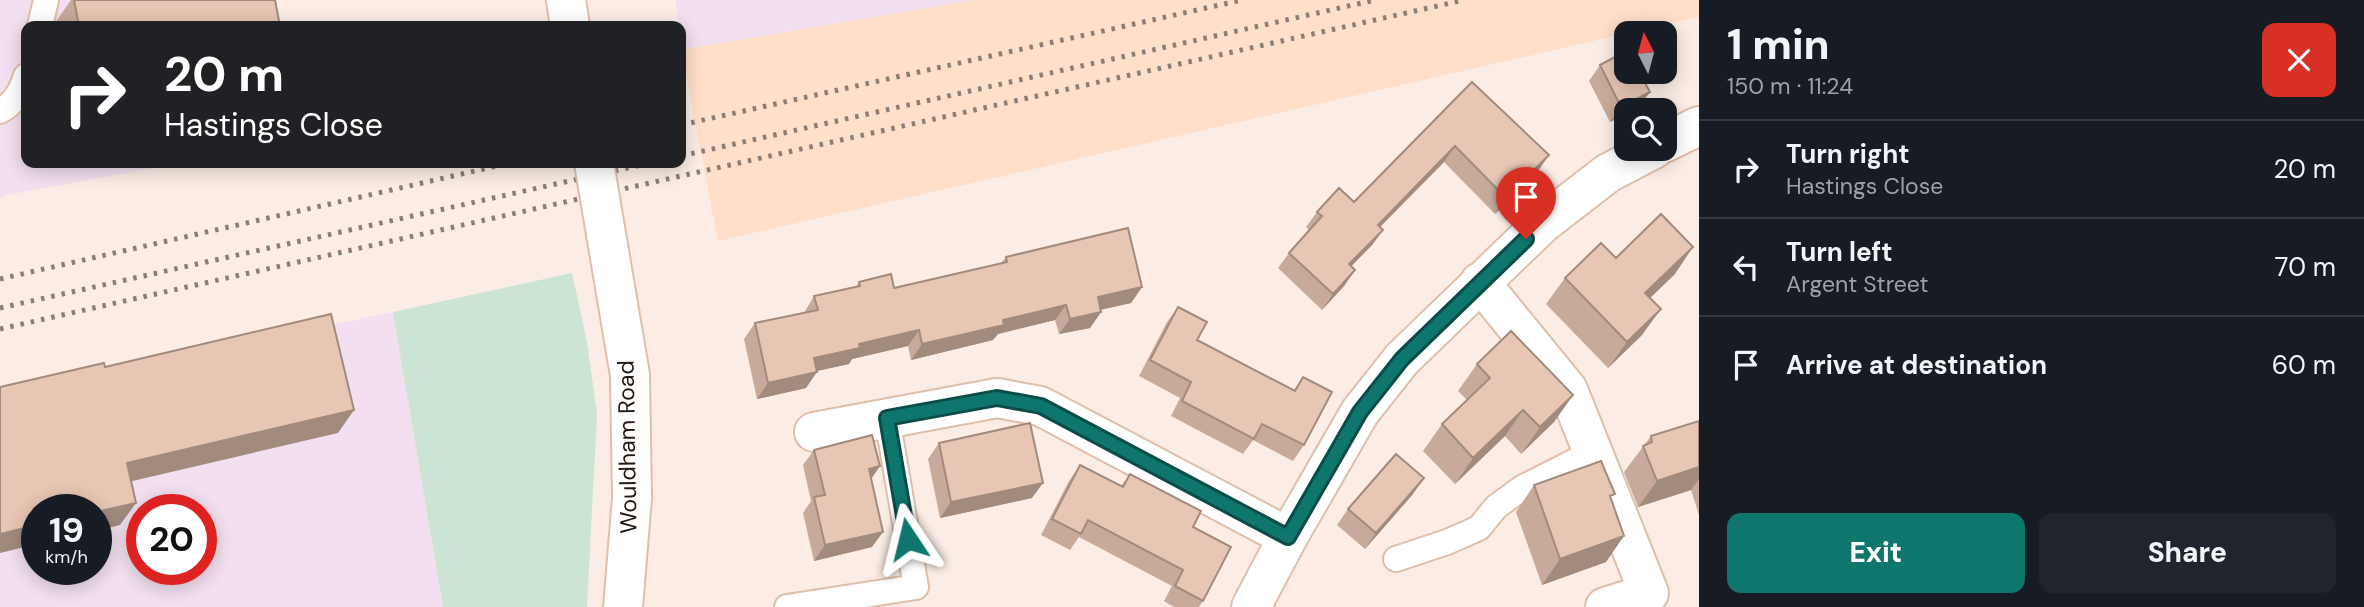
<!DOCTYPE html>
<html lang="en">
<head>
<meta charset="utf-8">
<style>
	body { margin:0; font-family:"DM Sans",sans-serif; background:#20242c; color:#f1f3f6; height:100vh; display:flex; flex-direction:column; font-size:26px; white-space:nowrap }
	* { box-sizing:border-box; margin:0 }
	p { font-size:23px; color:#9ea1a6 }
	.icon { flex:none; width:38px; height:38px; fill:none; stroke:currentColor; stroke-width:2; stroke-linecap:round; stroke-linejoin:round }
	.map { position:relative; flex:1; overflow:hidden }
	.panel { display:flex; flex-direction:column; background:#171b24; width:665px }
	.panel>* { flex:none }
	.guide { position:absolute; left:21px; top:21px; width:665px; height:147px; border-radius:14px; box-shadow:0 4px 18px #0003; background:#202124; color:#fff; overflow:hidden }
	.needle { width:46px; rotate:354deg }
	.buttons { position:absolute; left:1614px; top:21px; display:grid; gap:14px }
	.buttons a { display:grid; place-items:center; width:63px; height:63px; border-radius:14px; background:#171b24; box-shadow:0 4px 18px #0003; font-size:35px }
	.speed { position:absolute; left:21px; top:494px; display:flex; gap:14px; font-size:35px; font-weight:700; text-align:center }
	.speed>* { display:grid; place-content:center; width:91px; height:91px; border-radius:50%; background:#171b24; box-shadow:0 4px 18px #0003; line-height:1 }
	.speed small { font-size:18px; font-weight:400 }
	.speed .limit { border:10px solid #d22; background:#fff; color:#111 }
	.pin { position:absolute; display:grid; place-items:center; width:60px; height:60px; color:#fff; margin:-72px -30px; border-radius:50% 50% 50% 0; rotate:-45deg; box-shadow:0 0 7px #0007 }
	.pin .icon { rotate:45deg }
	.me { position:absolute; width:77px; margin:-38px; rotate:350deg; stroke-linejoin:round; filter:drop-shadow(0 0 5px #0008) }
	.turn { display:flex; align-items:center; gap:24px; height:147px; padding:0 28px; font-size:32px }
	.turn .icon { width:91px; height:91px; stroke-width:2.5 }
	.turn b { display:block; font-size:49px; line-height:60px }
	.round { display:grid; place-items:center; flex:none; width:74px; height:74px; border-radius:14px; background:#20242c }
	.head { display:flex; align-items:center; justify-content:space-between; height:119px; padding:0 28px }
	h1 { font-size:42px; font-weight:800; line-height:52px }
	.action { display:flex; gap:14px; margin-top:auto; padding:14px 28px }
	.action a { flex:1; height:80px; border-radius:14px; background:#0f766e; color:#fff; font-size:28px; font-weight:800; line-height:80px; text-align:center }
	.action a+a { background:#20242c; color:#f1f3f6 }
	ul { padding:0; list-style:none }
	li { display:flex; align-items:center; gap:21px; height:98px; padding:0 28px; border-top:2px solid #363941 }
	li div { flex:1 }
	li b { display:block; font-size:26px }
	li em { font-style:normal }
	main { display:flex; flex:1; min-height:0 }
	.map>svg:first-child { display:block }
	.industrial { fill:#f2dfef; fill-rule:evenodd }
	.built { fill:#ffdeca }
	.green { fill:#cbe4d4 }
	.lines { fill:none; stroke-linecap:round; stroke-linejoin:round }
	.lane-casing { stroke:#dfbeaa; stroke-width:28 }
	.street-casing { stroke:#dfbeaa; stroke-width:42 }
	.lane { stroke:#fff; stroke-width:24 }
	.street { stroke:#fff; stroke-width:38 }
	.rail { stroke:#8b7e77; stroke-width:5; stroke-dasharray:3.5 7; stroke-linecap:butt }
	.street-bridge-casing { stroke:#dfbeaa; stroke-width:42; stroke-linecap:butt }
	.street-bridge { stroke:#fff; stroke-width:38 }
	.wall { fill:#c7aa9a }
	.shaded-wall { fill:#a28b7d }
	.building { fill:#e7c6b3; stroke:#a28b7d; stroke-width:2 }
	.route-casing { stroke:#0a4d48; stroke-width:18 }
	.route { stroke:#0f766e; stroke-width:12 }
	.labels { text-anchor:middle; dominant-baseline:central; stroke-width:7; stroke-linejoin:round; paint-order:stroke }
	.street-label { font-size:23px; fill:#251912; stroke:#fff }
</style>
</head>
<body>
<main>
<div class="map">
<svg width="1699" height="607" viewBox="0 0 1699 607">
	<rect width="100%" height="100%" fill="#fbede5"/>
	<path class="industrial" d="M 0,0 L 275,0 L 276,18 L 266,26 L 26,26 L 26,163 L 181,163 L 7,195 L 0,198 Z
		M 676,0 L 975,0 L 681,50 L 681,26 L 678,26 Z
		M 393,312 L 443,607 L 0,607 L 0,394 ZM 37,509 L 96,509 L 96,569 L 37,569 ZM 142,509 L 201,509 L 201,569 L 142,569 Z"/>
	<path class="built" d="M 975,0 L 1699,0 L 1699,17 L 718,241 L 681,50 Z"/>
	<path class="green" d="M 572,273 L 587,342 L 597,414 L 587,607 L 443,607 L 393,312 Z"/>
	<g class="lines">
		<defs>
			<path id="lane" d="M 40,26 L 46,0
				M 0,111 C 15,103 21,91 26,76
				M 1396,559 L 1447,542 L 1479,528 L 1496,507 L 1522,488 L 1593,452
				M 787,607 L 916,587 L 887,418"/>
			<path id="street" d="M 566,0 L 570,26
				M 1664,143 L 1699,126
				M 1480,282 L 1568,390 L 1649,593 L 1605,607
				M 814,432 L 997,398 L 1040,406 L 1288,537
				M 623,607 L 632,498 L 630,375
				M 1251,607 L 1288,537 L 1360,412 L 1402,359 L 1542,224 L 1608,173 L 1654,149"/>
		</defs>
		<use href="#lane" class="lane-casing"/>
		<use href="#street" class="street-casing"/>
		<use href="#lane" class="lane"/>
		<use href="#street" class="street"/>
		<path class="rail" d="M 681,125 L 1242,0
			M 681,156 L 1375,0
			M 0,279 L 510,163
			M 0,308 L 650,163
			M 0,329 L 1464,0"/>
		<defs>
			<path id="street-bridge" d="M 594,163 L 630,375"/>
		</defs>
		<use href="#street-bridge" class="street-bridge-casing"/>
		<use href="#street-bridge" class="street-bridge"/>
	</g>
	<path class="wall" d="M 71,0 L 275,0 L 280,26 L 58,26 L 57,20 Z
		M 1600,65 L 1639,107 L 1633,110 L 1626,110 L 1626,114 L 1610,122 L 1589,81 Z
		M 1472,82 L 1538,171 L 1495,214 L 1444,162 L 1380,227 L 1383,230 L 1372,245 L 1351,266 L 1355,270 L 1344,286 L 1322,310 L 1278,268 L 1289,253 L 1309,230 L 1306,227 L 1317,212 L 1354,202 Z
		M 1006,257 L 1142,287 L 1131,303 L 1100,310 L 1101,312 L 1090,328 L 1059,334 L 1055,320 L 998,334 L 993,340 L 911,360 L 908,346 L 852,359 L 849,364 L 817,371 L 806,388 L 757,399 L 744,339 L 755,323 L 804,313 L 814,296 L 855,288 L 859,282 L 894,288 L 1001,263 Z
		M 1616,258 L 1675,274 L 1650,298 L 1642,335 L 1608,368 L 1546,304 L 1565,278 Z
		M 1178,307 L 1197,340 L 1294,390 L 1303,377 L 1304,445 L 1293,461 L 1253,440 L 1243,454 L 1171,416 L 1180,398 L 1139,376 L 1167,322 Z
		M 1477,364 L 1573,395 L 1554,422 L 1521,454 L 1505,436 L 1455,484 L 1423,451 L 1442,424 L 1467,400 L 1458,391 Z
		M 1699,421 L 1699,515 L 1691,490 L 1638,507 L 1624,472 L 1651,436 Z
		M 939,443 L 1032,498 L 940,518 L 928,459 Z
		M 814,450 L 880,466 L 871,479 L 872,547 L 814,561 L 803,513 L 811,501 L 803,465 Z
		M 1080,465 L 1121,486 L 1130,474 L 1193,527 L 1203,601 L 1199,607 L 1174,607 L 1164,601 L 1172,586 L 1079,537 L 1070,550 L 1041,535 L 1069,481 Z
		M 1534,485 L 1611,500 L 1606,562 L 1542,585 L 1516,512 Z
		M 1413,494 L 1365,549 L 1337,525 L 1348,509 Z"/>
	<path class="shaded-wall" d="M 1650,92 L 1639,107 L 1633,110 L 1626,110 L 1626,114 L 1610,122 L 1621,107 Z
		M 1455,146 L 1444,162 L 1367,240 L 1378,225 Z
		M 1549,155 L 1538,171 L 1495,214 L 1506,198 Z
		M 1383,230 L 1372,245 L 1338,280 L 1349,264 Z
		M 1693,247 L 1675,274 L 1627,320 L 1645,293 Z
		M 1355,270 L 1344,286 L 1322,310 L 1333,294 Z
		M 1142,287 L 1131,303 L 1086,313 L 1098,297 Z
		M 1066,305 L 1055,320 L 998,334 L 993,340 L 911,360 L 922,344 L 1003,320 Z
		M 1661,309 L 1642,335 L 1608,368 L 1627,342 Z
		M 1101,312 L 1090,328 L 1059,334 L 1070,319 Z
		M 919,330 L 908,346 L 852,359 L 849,364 L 803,374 L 814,358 L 859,344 Z
		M 817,372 L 806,388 L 757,399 L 768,383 Z
		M 1573,395 L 1554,422 L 1521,454 L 1540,427 Z
		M 354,410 L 338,433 L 111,486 L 127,463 Z
		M 1523,410 L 1505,436 L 1455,484 L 1473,458 Z
		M 880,466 L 869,482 L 869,469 Z
		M 1699,467 L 1699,479 L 1691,490 L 1638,507 L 1657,481 Z
		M 1424,478 L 1413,494 L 1365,549 L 1376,533 Z
		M 1043,483 L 1032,498 L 940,518 L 951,502 Z
		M 136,503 L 120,525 L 96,531 L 96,512 Z
		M 37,525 L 37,544 L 0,553 L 0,534 Z
		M 883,532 L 872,547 L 814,561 L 825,545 Z
		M 1624,536 L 1606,562 L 1542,585 L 1560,559 Z"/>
	<path class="building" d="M 74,0 L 275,0 L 280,26 L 79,26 Z
		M 1626,51 L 1626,72 L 1639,72 L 1650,92 L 1621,107 L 1600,65 Z
		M 1472,82 L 1549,155 L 1506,198 L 1455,146 L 1378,225 L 1383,230 L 1349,264 L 1355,270 L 1333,294 L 1289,253 L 1322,216 L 1317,212 L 1339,188 L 1354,202 Z
		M 1661,214 L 1693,247 L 1645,293 L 1661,309 L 1627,342 L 1565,278 L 1601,243 L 1616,258 Z
		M 1128,228 L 1142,287 L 1098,297 L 1101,312 L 1070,319 L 1066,305 L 1003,320 L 1004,325 L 922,344 L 919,330 L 859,344 L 860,348 L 814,358 L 817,372 L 768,383 L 755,323 L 818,310 L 814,296 L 860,286 L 859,282 L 891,274 L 894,288 L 1007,262 L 1006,257 Z
		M 1178,307 L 1207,322 L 1197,340 L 1295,391 L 1303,377 L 1332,392 L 1304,445 L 1262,424 L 1254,439 L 1182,401 L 1191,382 L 1150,360 Z
		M 331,314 L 354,410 L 127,463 L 136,503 L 96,512 L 96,509 L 37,509 L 37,525 L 0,534 L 0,387 L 104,363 L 105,367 Z
		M 1511,331 L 1573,395 L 1540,427 L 1523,410 L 1473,458 L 1442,424 L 1490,378 L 1477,364 Z
		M 1699,421 L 1699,467 L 1657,481 L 1643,446 L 1652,442 L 1651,436 Z
		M 1030,423 L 1043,483 L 951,502 L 939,443 Z
		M 872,435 L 880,466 L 869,469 L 883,532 L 825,545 L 814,497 L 825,495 L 814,450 Z
		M 1396,454 L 1424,478 L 1376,533 L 1348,509 Z
		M 1601,461 L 1615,494 L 1610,496 L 1624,536 L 1560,559 L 1534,485 Z
		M 1080,465 L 1123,487 L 1130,474 L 1201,511 L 1193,527 L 1231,547 L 1203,601 L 1175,586 L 1183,570 L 1088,520 L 1081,534 L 1052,519 Z"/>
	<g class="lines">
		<defs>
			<path id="route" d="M 908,539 L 887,418 L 997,398 L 1041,406 L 1288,537 L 1360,412 L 1402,359 L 1526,239"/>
		</defs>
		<use href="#route" class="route-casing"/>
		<use href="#route" class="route"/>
	</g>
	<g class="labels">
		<g class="street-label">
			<text transform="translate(627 447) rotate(-91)">Wouldham Road</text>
		</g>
	</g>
</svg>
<div class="buttons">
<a><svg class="needle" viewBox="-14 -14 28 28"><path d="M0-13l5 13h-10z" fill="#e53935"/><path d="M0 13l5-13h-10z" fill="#9ea1a6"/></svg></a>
<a><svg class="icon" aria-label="search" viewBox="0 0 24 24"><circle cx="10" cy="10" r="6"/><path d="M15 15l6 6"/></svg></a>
</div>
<div class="speed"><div>19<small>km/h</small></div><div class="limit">20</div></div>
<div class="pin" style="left:1526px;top:239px;background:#d93025"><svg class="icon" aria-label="arrive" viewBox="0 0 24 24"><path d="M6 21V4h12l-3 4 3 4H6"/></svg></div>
<svg class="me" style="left:908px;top:539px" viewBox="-20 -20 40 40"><path d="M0-17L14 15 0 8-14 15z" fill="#0f766e" stroke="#fff" stroke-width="4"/></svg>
<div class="guide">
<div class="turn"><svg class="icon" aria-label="right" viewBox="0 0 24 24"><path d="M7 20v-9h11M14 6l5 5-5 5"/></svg><div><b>20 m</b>Hastings Close</div></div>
</div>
</div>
<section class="panel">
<div class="head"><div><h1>1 min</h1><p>150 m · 11:24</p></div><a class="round" style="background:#d93025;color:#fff"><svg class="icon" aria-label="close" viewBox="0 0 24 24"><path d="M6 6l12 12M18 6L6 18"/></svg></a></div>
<ul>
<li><svg class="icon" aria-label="right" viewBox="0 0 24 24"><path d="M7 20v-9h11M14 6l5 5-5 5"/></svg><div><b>Turn right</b><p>Hastings Close</p></div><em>20 m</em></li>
<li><svg class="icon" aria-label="left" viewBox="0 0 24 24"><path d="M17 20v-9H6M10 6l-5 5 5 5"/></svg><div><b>Turn left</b><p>Argent Street</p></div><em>70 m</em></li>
<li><svg class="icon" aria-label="arrive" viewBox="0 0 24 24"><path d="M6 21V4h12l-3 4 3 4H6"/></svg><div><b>Arrive at destination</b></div><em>60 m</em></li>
</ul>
<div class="action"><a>Exit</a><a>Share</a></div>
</section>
</main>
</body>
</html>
